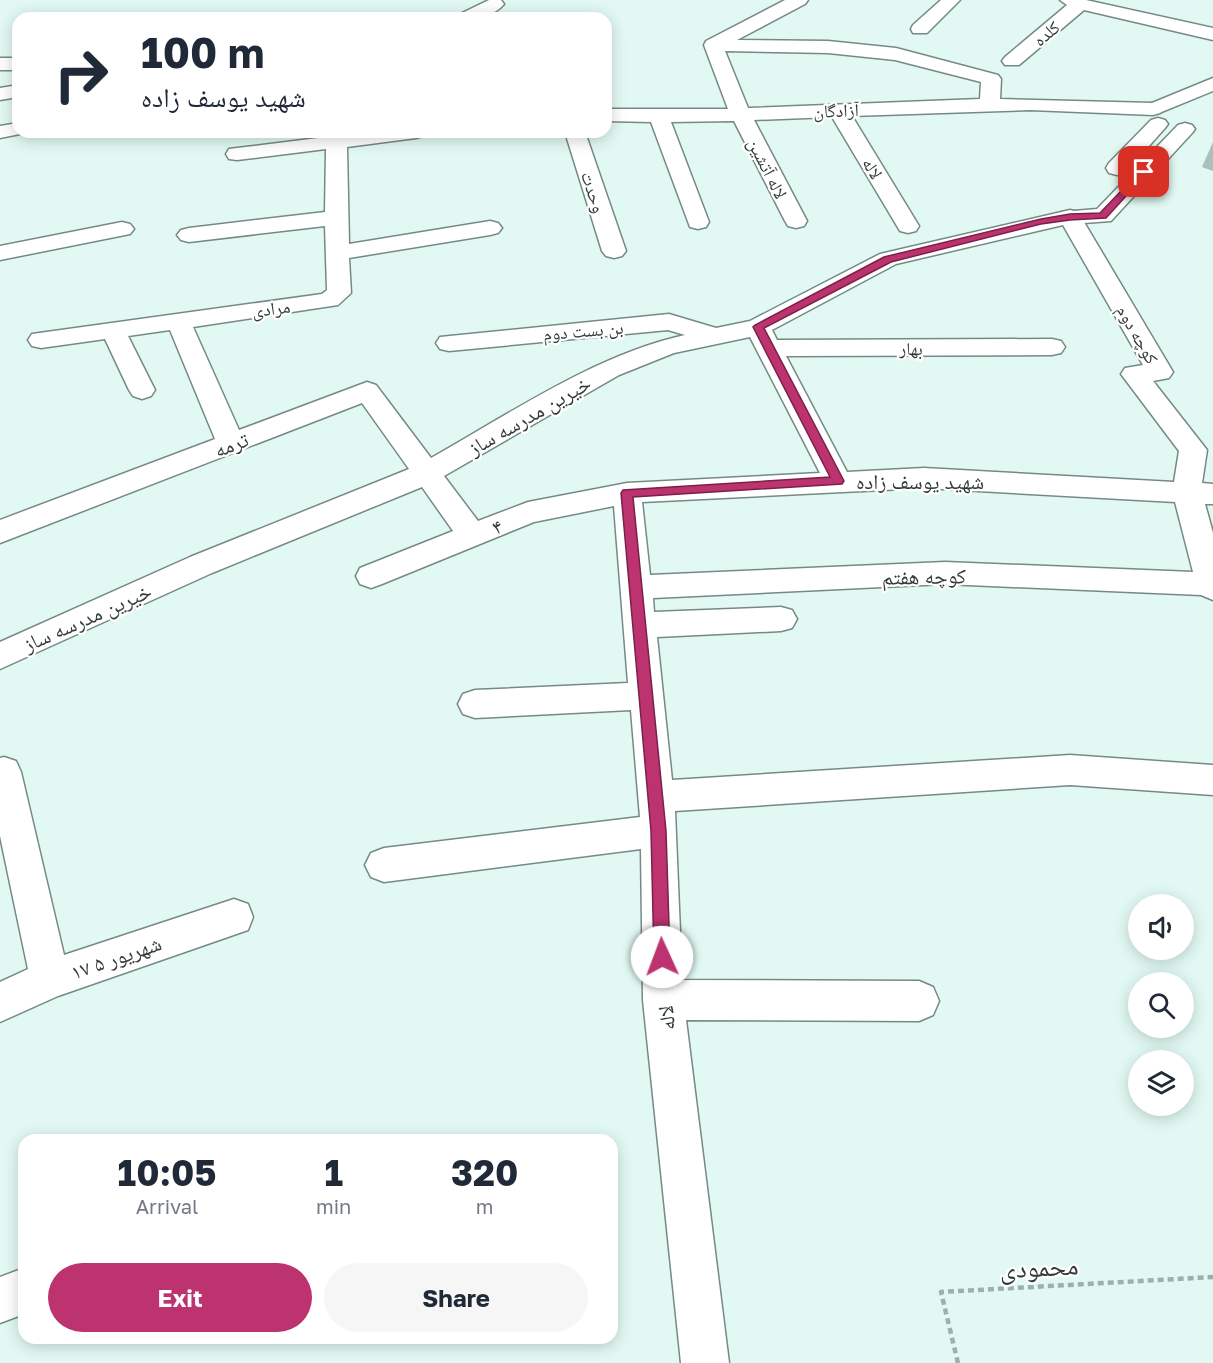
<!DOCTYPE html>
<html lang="en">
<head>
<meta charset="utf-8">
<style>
	body { margin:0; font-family:"Golos Text","Noto Naskh Arabic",sans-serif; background:#f6f6f7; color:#1f2937; height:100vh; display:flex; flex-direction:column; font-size:22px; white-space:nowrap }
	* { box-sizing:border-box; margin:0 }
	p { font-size:20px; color:#747a83 }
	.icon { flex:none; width:33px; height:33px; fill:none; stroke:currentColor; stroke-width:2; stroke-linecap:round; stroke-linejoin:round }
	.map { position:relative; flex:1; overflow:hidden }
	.sheet { position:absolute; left:18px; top:1134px; width:600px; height:210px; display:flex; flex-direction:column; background:#fff; border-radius:18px; box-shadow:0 3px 15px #0003 }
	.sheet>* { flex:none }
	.guide { position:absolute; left:12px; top:12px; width:600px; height:126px; border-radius:18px; box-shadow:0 3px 15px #0003; background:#fff; color:#1f2937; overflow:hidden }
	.controls { position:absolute; left:1128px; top:894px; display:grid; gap:12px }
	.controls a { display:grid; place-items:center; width:66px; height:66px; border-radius:50%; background:#fff; box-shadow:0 3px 15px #0003; font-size:30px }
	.pin { position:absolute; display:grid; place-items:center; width:51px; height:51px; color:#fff; margin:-26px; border-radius:12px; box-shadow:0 3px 9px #0006 }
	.me { position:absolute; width:66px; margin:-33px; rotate:358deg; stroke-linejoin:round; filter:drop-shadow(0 0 4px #0008) }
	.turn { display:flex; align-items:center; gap:21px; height:126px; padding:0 30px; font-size:27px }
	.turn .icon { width:78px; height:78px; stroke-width:2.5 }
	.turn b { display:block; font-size:42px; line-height:51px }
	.eta { display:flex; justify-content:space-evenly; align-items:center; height:102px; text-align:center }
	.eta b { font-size:36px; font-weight:700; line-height:42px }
	.action { display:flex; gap:12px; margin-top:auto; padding:12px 30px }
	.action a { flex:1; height:69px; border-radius:36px; background:#bc3370; color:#fff; font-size:24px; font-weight:700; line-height:69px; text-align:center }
	.action a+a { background:#f6f6f7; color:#1f2937 }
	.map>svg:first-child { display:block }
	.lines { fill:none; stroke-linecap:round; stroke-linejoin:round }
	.minor-casing { stroke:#758a84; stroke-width:3 }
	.major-casing { stroke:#758a84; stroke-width:3 }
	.path { stroke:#9fb0ac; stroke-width:4.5; stroke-dasharray:6 4; stroke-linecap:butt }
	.minor { fill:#fff; fill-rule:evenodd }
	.major { fill:#fff; fill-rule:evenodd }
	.wall { fill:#acbfba }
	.route { fill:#bc3370; stroke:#7a2149; stroke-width:1.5 }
	.labels { text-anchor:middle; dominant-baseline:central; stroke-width:4.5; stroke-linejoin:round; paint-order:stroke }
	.far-street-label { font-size:18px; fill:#333c3a; stroke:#fff }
	.street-label { font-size:21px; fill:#333c3a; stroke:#fff }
	.near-street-label { font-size:26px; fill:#333c3a; stroke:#fff }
</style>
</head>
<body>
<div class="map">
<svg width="1213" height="1363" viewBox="0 0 1213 1363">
	<rect width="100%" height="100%" fill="#e2f9f3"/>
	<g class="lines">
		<defs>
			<path id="minor" d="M 489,0 L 501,0 L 504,4 C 493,18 473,18 457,18 L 460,14 Z
				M 785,0 L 808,0 L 805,4 L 737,40 L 828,41 L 896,48 L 998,75 L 1001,79 L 1000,99 L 1153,103 L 1160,105 L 1163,109 L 1160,113 L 1153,115 L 1030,110 L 852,116 L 919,226 L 916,231 L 908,233 L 900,231 L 897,226 L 832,117 L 754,120 L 807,221 L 804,226 L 796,228 L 788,226 L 785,221 L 734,121 L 671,122 L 709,222 L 706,227 L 698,229 L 690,227 L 651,122 L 606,121 L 606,109 L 728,109 L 704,45 L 706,41 ZM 725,51 L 828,53 L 895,60 L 981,82 L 980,99 L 748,108 Z
				M 941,0 L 960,0 L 927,33 L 913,33 L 911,29 L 913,25 Z
				M 1060,0 L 1086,0 L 1213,28 L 1213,40 L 1084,10 L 1019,65 L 1005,65 L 1002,61 L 1005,57 L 1067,5 Z
				M 0,58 L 18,58 L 18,70 L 0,70 Z
				M 18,85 L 18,97 L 0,100 L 0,88 Z
				M 18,123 L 18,132 L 25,133 L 0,138 L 0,126 Z
				M 327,132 L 347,132 L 347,134 L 426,132 L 423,136 L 416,138 L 347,147 L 349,244 L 490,221 L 498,223 L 502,228 L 498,233 L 490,235 L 349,258 L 351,293 L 338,305 L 193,327 L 239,430 L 367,382 L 376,385 L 431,458 C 509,414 597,354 685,335 L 668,330 L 449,351 L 440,349 L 436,343 L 440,337 L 669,314 L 716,328 L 750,321 L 880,254 L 1070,210 L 1078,212 L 1081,217 L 1173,372 L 1169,378 L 1153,381 L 1207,450 L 1202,483 L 1213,484 L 1213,504 L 1205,504 L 1213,533 L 1213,600 L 1201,595 L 945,584 L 653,598 L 654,612 L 781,607 L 792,610 L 797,619 L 792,628 L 781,631 L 657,637 L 672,780 L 1070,755 L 1213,765 L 1213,795 L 1070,785 L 675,811 L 682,980 L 919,981 L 933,987 L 939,1001 L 933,1015 L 919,1021 L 686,1020 L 729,1363 L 681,1363 L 643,1000 L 641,849 L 384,882 L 371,877 L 365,865 L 371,853 L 384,848 L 640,817 L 631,710 L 475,718 L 463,714 L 458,704 L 463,694 L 475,690 L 628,683 L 614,506 L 534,522 L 382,584 L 371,588 L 360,584 L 356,576 L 360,568 L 453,531 L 422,487 L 212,573 L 0,669 L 0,642 L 190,557 L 409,469 L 362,403 L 0,543 L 0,520 L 215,439 L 170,330 L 128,336 L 155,390 L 151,396 L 142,399 L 133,396 L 129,390 L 105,339 L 41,348 L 32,346 L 28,340 L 32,334 L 322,294 L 327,290 L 325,226 L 189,242 L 181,240 L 177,235 L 181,230 L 189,228 L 325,212 L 326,149 L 237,160 L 229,159 L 226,154 L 229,149 L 237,148 L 326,137 ZM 1063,225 L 1143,365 L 1125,368 L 1121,374 L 1179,451 L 1174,482 L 924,468 L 847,472 L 786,356 L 1052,355 L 1061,353 L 1065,347 L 1061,341 L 1052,339 L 777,340 L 772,330 L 896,264 ZM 750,337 L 820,473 L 627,483 L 528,502 L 478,521 L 444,476 L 619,375 L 674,353 ZM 924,488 L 1175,502 L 1193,572 L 945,562 L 650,575 L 642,502 Z
				M 565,132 L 585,132 L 626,251 L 622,256 L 614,258 L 606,256 L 602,251 Z
				M 122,222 L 130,224 L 134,229 L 130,234 L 0,260 L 0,246 Z
				M 4,757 L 16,761 L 21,772 L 64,955 L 234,899 L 248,904 L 253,917 L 248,930 L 58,996 L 0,1022 L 0,982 L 28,969 L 0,836 L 0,758 Z
				M 24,1268 L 24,1314 L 0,1323 L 0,1277 Z"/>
			<path id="major" d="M 1213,78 L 1213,91 L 1159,113 L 1152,111 L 1149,107 L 1152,103 Z
				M 1158,118 L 1165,120 L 1168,124 L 1165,128 L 1125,173 L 1117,175 L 1109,173 L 1106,168 L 1109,163 L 1151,120 Z
				M 1185,123 L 1192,125 L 1195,129 L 1192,133 L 1111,221 L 1070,224 L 1062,222 L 1059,217 L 1062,212 L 1097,209 L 1178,125 Z"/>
		</defs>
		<use href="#minor" class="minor-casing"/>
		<use href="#major" class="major-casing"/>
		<path class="path" d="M 958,1363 L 941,1292 L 1213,1277"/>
		<use href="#minor" class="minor"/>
		<use href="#major" class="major"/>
	</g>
	<path class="wall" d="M 1213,142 L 1213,171 L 1202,167 Z"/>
	<path class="route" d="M 1141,170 L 1148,172 L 1106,218 L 1070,220 L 1041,224 L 891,262 L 764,328 L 844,481 L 842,484 L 633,497 L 666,831 L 670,957 L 668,963 L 662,965 L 657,963 L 654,957 L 651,831 L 621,493 L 623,490 L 830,477 L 753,327 L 755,325 L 884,257 L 1041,219 L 1070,214 L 1100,213 Z"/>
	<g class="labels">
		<g class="far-street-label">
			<text transform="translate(1046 33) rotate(-40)">کلده</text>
			<text transform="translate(836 110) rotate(-2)">آزادگان</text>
			<text transform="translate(768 168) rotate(63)">لاله آتشین</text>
			<text transform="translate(873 168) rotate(59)">لاله</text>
			<text transform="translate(594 192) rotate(72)">وحدت</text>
			<text transform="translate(271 308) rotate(-7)">مرادی</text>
			<text transform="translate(583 330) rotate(-5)">بن بست دوم</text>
			<text transform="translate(1138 334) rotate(60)">کوچه دوم</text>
			<text x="911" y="348">بهار</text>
		</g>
		<g class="street-label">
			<text transform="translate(529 415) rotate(-30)">خیرین مدرسه ساز</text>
			<text transform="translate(231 444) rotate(-21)">ترمه</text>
			<text x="920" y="481">شهید یوسف زاده</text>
			<text transform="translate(497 526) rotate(-23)">۴</text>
			<text transform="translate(924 576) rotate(-1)">کوچه هفتم</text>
			<text transform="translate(87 617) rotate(-24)">خیرین مدرسه ساز</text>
			<text transform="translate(116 957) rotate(-19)">۱۷ شهریور ۵</text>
			<text transform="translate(666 1018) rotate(-96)">لاله</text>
		</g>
		<g class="near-street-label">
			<text transform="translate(1039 1267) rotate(-3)">محمودی</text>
		</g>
	</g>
</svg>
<div class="controls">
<a><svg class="icon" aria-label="sound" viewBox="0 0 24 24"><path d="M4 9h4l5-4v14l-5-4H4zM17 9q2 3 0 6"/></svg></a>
<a><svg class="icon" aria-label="search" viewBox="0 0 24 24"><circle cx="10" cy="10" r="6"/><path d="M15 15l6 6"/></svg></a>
<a><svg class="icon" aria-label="layers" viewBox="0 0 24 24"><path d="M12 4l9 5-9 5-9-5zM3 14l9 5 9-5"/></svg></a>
</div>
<div class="pin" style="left:1144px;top:172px;background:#d93025"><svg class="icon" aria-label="arrive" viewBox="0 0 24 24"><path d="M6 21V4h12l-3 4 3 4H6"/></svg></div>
<svg class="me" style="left:662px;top:957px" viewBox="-20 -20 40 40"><circle r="19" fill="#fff"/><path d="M0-13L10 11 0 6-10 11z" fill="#bc3370"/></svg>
<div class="guide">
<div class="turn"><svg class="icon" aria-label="right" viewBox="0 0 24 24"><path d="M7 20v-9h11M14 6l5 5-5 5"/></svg><div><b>100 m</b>شهید یوسف زاده</div></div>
</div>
<section class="sheet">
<div class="eta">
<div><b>10:05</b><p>Arrival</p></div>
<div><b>1</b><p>min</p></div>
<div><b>320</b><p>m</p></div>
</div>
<div class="action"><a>Exit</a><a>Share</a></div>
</section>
</div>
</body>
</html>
